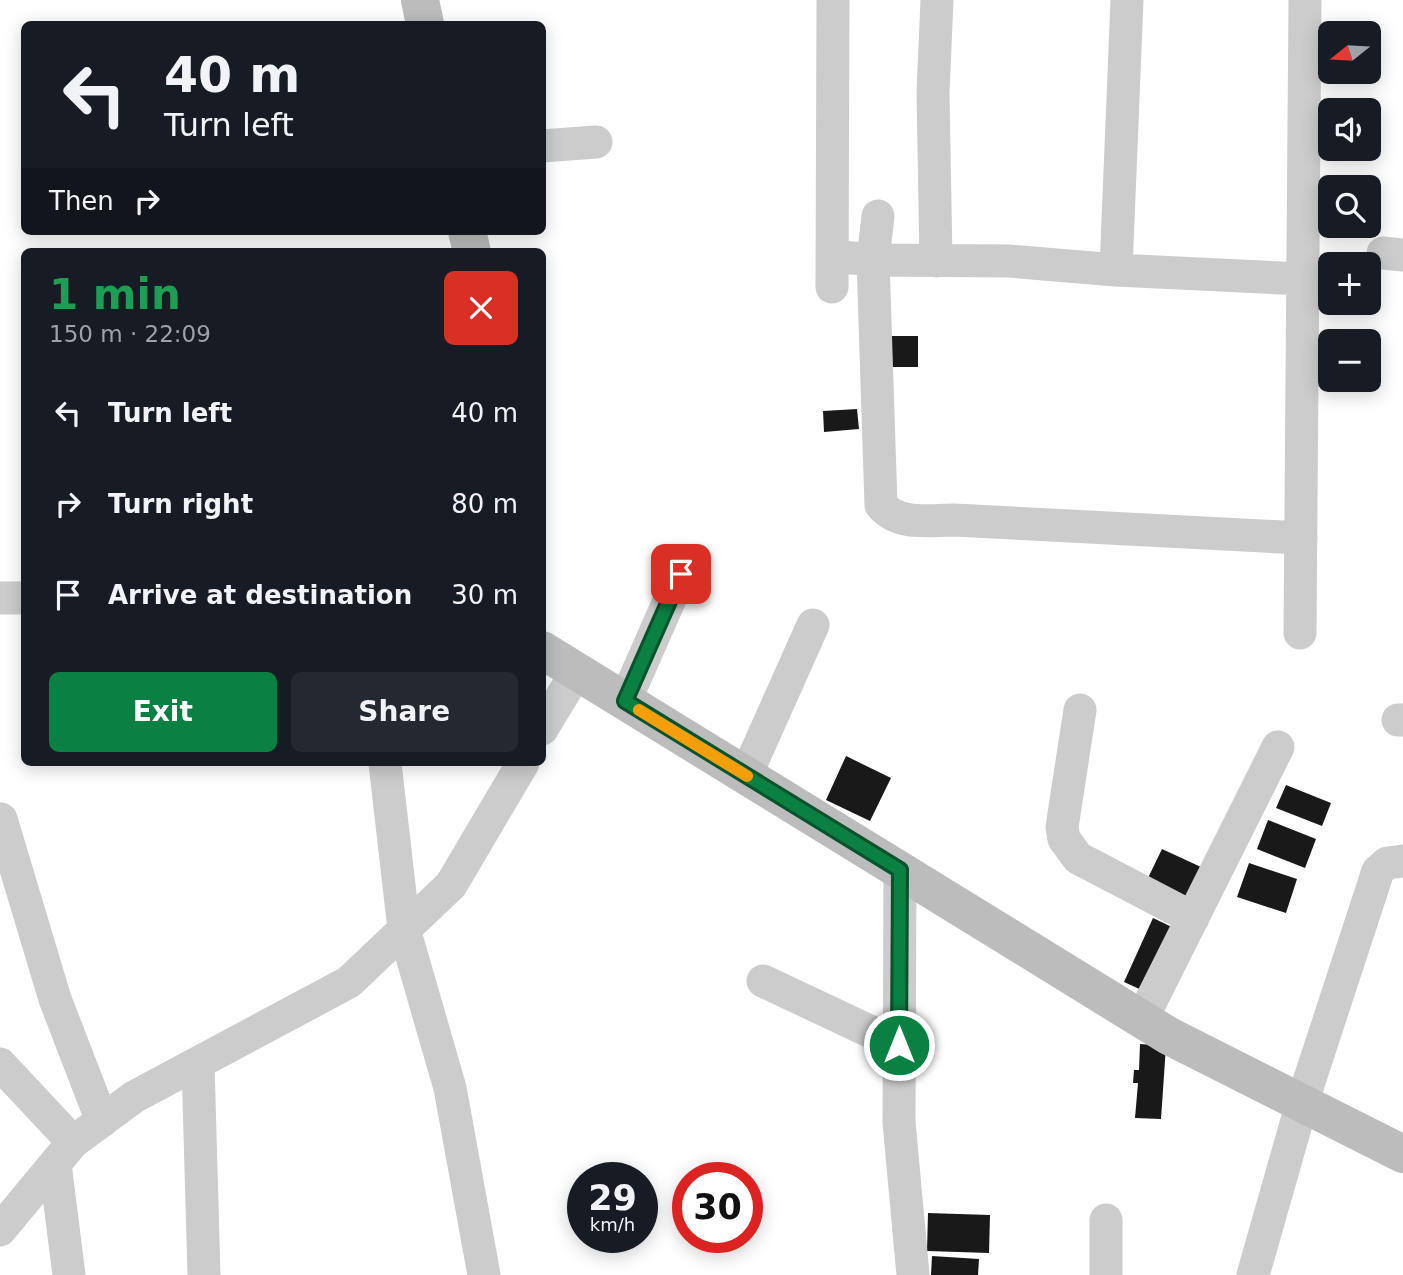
<!DOCTYPE html>
<html lang="en">
<head>
<meta charset="utf-8">
<style>
	body { margin:0; font-family:"DejaVu Sans",sans-serif; background:#242831; color:#f1f3f6; height:100vh; display:flex; flex-direction:column; font-size:26px; white-space:nowrap }
	* { box-sizing:border-box; margin:0 }
	p { font-size:23px; color:#9ea1a6 }
	.icon { flex:none; width:38px; height:38px; fill:none; stroke:currentColor; stroke-width:2; stroke-linecap:round; stroke-linejoin:round }
	.map { position:relative; flex:1; overflow:hidden }
	.sheet { position:absolute; left:21px; top:248px; width:525px; height:518px; display:flex; flex-direction:column; background:#171b24; border-radius:10px; box-shadow:0 4px 18px #0003 }
	.sheet>* { flex:none }
	.hud { position:absolute; left:21px; top:21px; width:525px; height:214px; border-radius:10px; box-shadow:0 4px 18px #0003; background:#171b24; color:#f1f3f6; overflow:hidden }
	.needle { width:46px; rotate:252deg }
	.buttons { position:absolute; left:1318px; top:21px; display:grid; gap:14px }
	.buttons a { display:grid; place-items:center; width:63px; height:63px; border-radius:10px; background:#171b24; box-shadow:0 4px 18px #0003; font-size:35px }
	.speed { position:absolute; left:567px; top:1162px; display:flex; gap:14px; font-size:35px; font-weight:700; text-align:center }
	.speed>* { display:grid; place-content:center; width:91px; height:91px; border-radius:50%; background:#171b24; box-shadow:0 4px 18px #0003; line-height:1 }
	.speed small { font-size:18px; font-weight:400 }
	.speed .limit { border:10px solid #d22; background:#fff; color:#111 }
	.pin { position:absolute; display:grid; place-items:center; width:60px; height:60px; color:#fff; margin:-30px; border-radius:14px; box-shadow:0 4px 10px #0006 }
	.me { position:absolute; width:77px; margin:-38px; rotate:0deg; stroke-linejoin:round; filter:drop-shadow(0 0 5px #0008) }
	.turn { display:flex; align-items:center; gap:24px; height:147px; padding:0 28px; font-size:32px }
	.turn .icon { width:91px; height:91px; stroke-width:2.5 }
	.turn b { display:block; font-size:49px; line-height:60px }
	.then { display:flex; align-items:center; height:66px; padding:0 28px; background:#0003; gap:14px; font-size:26px }
	.round { display:grid; place-items:center; flex:none; width:74px; height:74px; border-radius:10px; background:#242831 }
	.head { display:flex; align-items:center; justify-content:space-between; height:119px; padding:0 28px }
	h1 { font-size:42px; font-weight:800; line-height:52px; color:#1e9e55 }
	.cta { display:flex; gap:14px; margin-top:auto; padding:14px 28px }
	.cta a { flex:1; height:80px; border-radius:10px; background:#0b8043; color:#fff; font-size:28px; font-weight:800; line-height:80px; text-align:center }
	.cta a+a { background:#242831; color:#f1f3f6 }
	ul { padding:0; list-style:none }
	li { display:flex; align-items:center; gap:21px; height:91px; padding:0 28px }
	li div { flex:1 }
	li b { display:block; font-size:26px }
	li em { font-style:normal }
	.map>svg:first-child { display:block }
	.building { fill:#191919 }
	.lines { fill:none; stroke-linecap:round; stroke-linejoin:round }
	.street { stroke:#ccc; stroke-width:33 }
	.secondary { stroke:#bcbcbc; stroke-width:38 }
	.route-casing { stroke:#07532c; stroke-width:18 }
	.route { stroke:#0b8043; stroke-width:12 }
	.slow { stroke:#f59e0b; stroke-width:12 }
</style>
</head>
<body>
<div class="map">
<svg width="1403" height="1275" viewBox="0 0 1403 1275">
	<rect width="100%" height="100%" fill="#fff"/>
	<path class="building" d="M 891,336 L 918,336 L 918,367 L 891,367 Z
		M 857,409 L 859,429 L 824,432 L 823,411 Z
		M 846,756 L 891,778 L 870,821 L 826,800 Z
		M 1286,785 L 1331,803 L 1322,826 L 1276,808 Z
		M 1268,820 L 1316,839 L 1305,868 L 1257,849 Z
		M 1162,849 L 1201,867 L 1188,902 L 1146,882 Z
		M 1249,863 L 1297,879 L 1286,913 L 1237,897 Z
		M 1153,918 L 1174,928 L 1146,992 L 1124,982 Z
		M 1140,1044 L 1166,1046 L 1161,1119 L 1135,1118 L 1138,1083 L 1133,1083 L 1134,1070 L 1139,1070 Z
		M 928,1213 L 990,1215 L 989,1253 L 927,1251 Z
		M 932,1256 L 979,1259 L 978,1275 L 931,1275 Z"/>
	<g class="lines">
		<path class="street" d="M 542,146 L 596,142
			M 878,216 L 873,260 L 881,505 C 899,526 928,520 954,520 L 1301,538
			M 1383,253 L 1403,255
			M 832,256 L 873,260 L 1009,261 L 1116,270 L 1303,279
			M 936,261 L 933,93 L 937,0
			M 1116,270 L 1127,0
			M 832,287 L 833,0
			M 0,598 L 24,598
			M 1300,633 L 1305,0
			M 625,701 L 681,574
			M 1080,710 L 1062,827 L 1064,839 L 1078,858 L 1193,918
			M 1398,720 L 1403,720
			M 542,729 L 577,671
			M 385,763 L 404,929 L 450,1088 L 484,1275
			M 746,775 L 813,625
			M 1,819 L 55,999 L 102,1121
			M 900,870 L 899,1122 L 913,1275
			M 763,981 L 899,1045
			M 1142,1019 L 1278,747
			M 198,1063 L 204,1275
			M 0,1064 L 73,1142
			M 55,1164 L 69,1275
			M 0,1230 L 73,1142 L 134,1097 L 349,982 L 451,885 L 523,763
			M 1106,1275 L 1106,1220
			M 1253,1275 L 1302,1103 L 1378,871 L 1387,863 L 1403,861"/>
		<path class="secondary" d="M 420,0 L 425,24
			M 467,231 L 472,252
			M 542,650 L 1169,1036 L 1403,1154"/>
	</g>
	<g class="lines">
		<defs>
			<path id="route" d="M 681,574 L 625,701 L 900,870 L 899,1045"/>
		</defs>
		<use href="#route" class="route-casing"/>
		<use href="#route" class="route"/>
		<path class="slow" d="M 639,710 L 747,776"/>
	</g>
</svg>
<div class="buttons">
<a><svg class="needle" viewBox="-14 -14 28 28"><path d="M0-13l5 13h-10z" fill="#e53935"/><path d="M0 13l5-13h-10z" fill="#9ea1a6"/></svg></a>
<a><svg class="icon" aria-label="sound" viewBox="0 0 24 24"><path d="M4 9h4l5-4v14l-5-4H4zM17 9q2 3 0 6"/></svg></a>
<a><svg class="icon" aria-label="search" viewBox="0 0 24 24"><circle cx="10" cy="10" r="6"/><path d="M15 15l6 6"/></svg></a>
<a>+</a>
<a>−</a>
</div>
<div class="speed"><div>29<small>km/h</small></div><div class="limit">30</div></div>
<div class="pin" style="left:681px;top:574px;background:#d93025"><svg class="icon" aria-label="arrive" viewBox="0 0 24 24"><path d="M6 21V4h12l-3 4 3 4H6"/></svg></div>
<svg class="me" style="left:899px;top:1045px" viewBox="-20 -20 40 40"><circle r="17" fill="#0b8043" stroke="#fff" stroke-width="3"/><path d="M0-11L8 9 0 5-8 9z" fill="#fff"/></svg>
<div class="hud">
<div class="turn"><svg class="icon" aria-label="left" viewBox="0 0 24 24"><path d="M17 20v-9H6M10 6l-5 5 5 5"/></svg><div><b>40 m</b>Turn left</div></div>
<div class="then">Then<svg class="icon" aria-label="right" viewBox="0 0 24 24"><path d="M7 20v-9h11M14 6l5 5-5 5"/></svg></div>
</div>
<section class="sheet">
<div class="head"><div><h1>1 min</h1><p>150 m · 22:09</p></div><a class="round" style="background:#d93025;color:#fff"><svg class="icon" aria-label="close" viewBox="0 0 24 24"><path d="M6 6l12 12M18 6L6 18"/></svg></a></div>
<ul>
<li><svg class="icon" aria-label="left" viewBox="0 0 24 24"><path d="M17 20v-9H6M10 6l-5 5 5 5"/></svg><div><b>Turn left</b></div><em>40 m</em></li>
<li><svg class="icon" aria-label="right" viewBox="0 0 24 24"><path d="M7 20v-9h11M14 6l5 5-5 5"/></svg><div><b>Turn right</b></div><em>80 m</em></li>
<li><svg class="icon" aria-label="arrive" viewBox="0 0 24 24"><path d="M6 21V4h12l-3 4 3 4H6"/></svg><div><b>Arrive at destination</b></div><em>30 m</em></li>
</ul>
<div class="cta"><a>Exit</a><a>Share</a></div>
</section>
</div>
</body>
</html>
